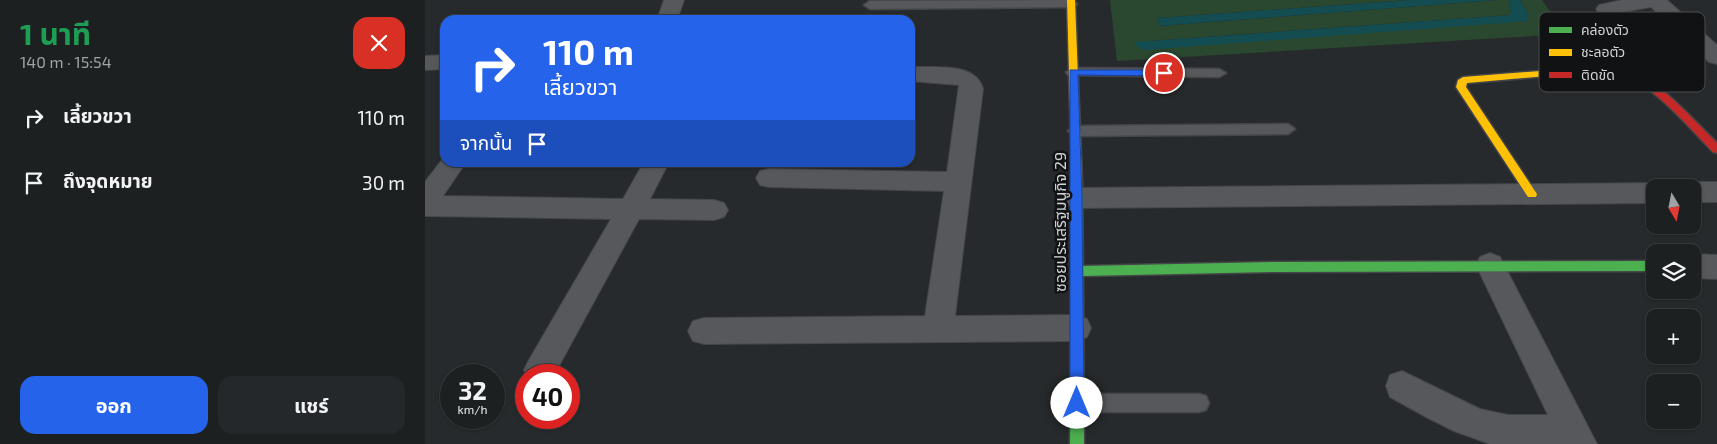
<!DOCTYPE html>
<html lang="th">
<head>
<meta charset="utf-8">
<style>
	body { margin:0; font-family:"Exo 2","Noto Sans Thai",sans-serif; background:#25282a; color:#f1f3f6; height:100vh; display:flex; flex-direction:column; font-size:19px; white-space:nowrap }
	* { box-sizing:border-box; margin:0 }
	p { font-size:16px; color:#a0a3a5 }
	.icon { flex:none; width:28px; height:28px; fill:none; stroke:currentColor; stroke-width:2; stroke-linecap:round; stroke-linejoin:round }
	.map { position:relative; flex:1; overflow:hidden }
	.sheet { display:flex; flex-direction:column; background:#1d2021; width:425px }
	.sheet>* { flex:none }
	.banner { position:absolute; left:15px; top:15px; width:475px; height:152px; border-radius:15px; box-shadow:0 1px 4px #0004,0 0 0 1px #3b3e3f; background:#2563eb; color:#fff; overflow:hidden }
	.needle { width:32px; rotate:170deg }
	.tools { position:absolute; left:1221px; top:179px; display:grid; gap:10px }
	.tools a { display:grid; place-items:center; width:55px; height:55px; border-radius:10px; background:#1d2021; box-shadow:0 1px 4px #0004,0 0 0 1px #3b3e3f; font-size:25px }
	.speed { position:absolute; left:15px; top:364px; display:flex; gap:10px; font-size:25px; font-weight:700; text-align:center }
	.speed>* { display:grid; place-content:center; width:65px; height:65px; border-radius:50%; background:#1d2021; box-shadow:0 1px 4px #0004,0 0 0 1px #3b3e3f; line-height:1 }
	.speed small { font-size:12px; font-weight:400 }
	.speed .limit { border:8px solid #d22; background:#fff; color:#111 }
	.pin { position:absolute; display:grid; place-items:center; width:42px; height:42px; color:#fff; margin:-21px; border:2px solid #fff; border-radius:50%; box-shadow:0 1px 5px #0007 }
	.me { position:absolute; width:55px; margin:-28px; rotate:0deg; stroke-linejoin:round; filter:drop-shadow(0 0 4px #0008) }
	.turn { display:flex; align-items:center; gap:18px; height:105px; padding:0 20px; font-size:22px }
	.turn .icon { width:65px; height:65px; stroke-width:2.5 }
	.turn b { display:block; font-size:35px; line-height:42px }
	.then { display:flex; align-items:center; height:48px; padding:0 20px; background:#0003; gap:10px; font-size:19px }
	.round { display:grid; place-items:center; flex:none; width:52px; height:52px; border-radius:15px; background:#25282a }
	.head { display:flex; align-items:center; justify-content:space-between; height:85px; padding:0 20px }
	h1 { font-size:30px; font-weight:700; line-height:38px; color:#1e9e55 }
	.cta { display:flex; gap:10px; margin-top:auto; padding:10px 20px }
	.cta a { flex:1; height:58px; border-radius:15px; background:#2563eb; color:#fff; font-size:20px; font-weight:700; line-height:58px; text-align:center }
	.cta a+a { background:#25282a; color:#f1f3f6 }
	ul { padding:0; list-style:none }
	li { display:flex; align-items:center; gap:15px; height:65px; padding:0 20px }
	li div { flex:1 }
	li b { display:block; font-size:19px }
	li em { font-style:normal }
	main { display:flex; flex:1; min-height:0 }
	.map>svg:first-child { display:block }
	.green { fill:#2a472f }
	.water { fill:#134d52 }
	.lines { fill:none; stroke-linecap:round; stroke-linejoin:round }
	.lane-casing { stroke:#434547; stroke-width:3 }
	.street-casing { stroke:#434547; stroke-width:2 }
	.fast-casing { stroke:#434547; stroke-width:3 }
	.slow-casing { stroke:#434547; stroke-width:3 }
	.jam-casing { stroke:#434547; stroke-width:3 }
	.lane { fill:#56585b; fill-rule:evenodd }
	.street { fill:#56585b; fill-rule:evenodd }
	.fast { fill:#4caf50; fill-rule:evenodd }
	.slow { fill:#ffc107; fill-rule:evenodd }
	.jam { fill:#c62828; fill-rule:evenodd }
	.route { fill:#2563eb; stroke:#184099 }
	.labels { text-anchor:middle; dominant-baseline:central; stroke-width:5; stroke-linejoin:round; paint-order:stroke }
	.street-label { font-size:16px; fill:#d1d4d7; stroke:#101214 }
	.key { fill:#101214; stroke:#4a4c4e; stroke-width:1 }
	.key-label { font-size:14px; fill:#d1d4d7 }
</style>
</head>
<body>
<main>
<section class="sheet">
<div class="head"><div><h1>1 นาที</h1><p>140 m · 15:54</p></div><a class="round" style="background:#d93025;color:#fff"><svg class="icon" aria-label="close" viewBox="0 0 24 24"><path d="M6 6l12 12M18 6L6 18"/></svg></a></div>
<ul>
<li><svg class="icon" aria-label="right" viewBox="0 0 24 24"><path d="M7 20v-9h11M14 6l5 5-5 5"/></svg><div><b>เลี้ยวขวา</b></div><em>110 m</em></li>
<li><svg class="icon" aria-label="arrive" viewBox="0 0 24 24"><path d="M6 21V4h12l-3 4 3 4H6"/></svg><div><b>ถึงจุดหมาย</b></div><em>30 m</em></li>
</ul>
<div class="cta"><a>ออก</a><a>แชร์</a></div>
</section>
<div class="map">
<svg width="1292" height="444" viewBox="0 0 1292 444">
	<rect width="100%" height="100%" fill="#272a2c"/>
	<path class="green" d="M 685,0 L 985,0 L 733,18 L 734,26 L 1072,0 L 1084,0 L 1086,15 L 711,42 L 1102,21 L 1103,13 L 1095,0 L 1117,0 L 1141,34 L 692,61 Z"/>
	<path class="water" d="M 985,0 L 1072,0 L 734,26 L 733,18 Z
		M 1081,0 L 1095,0 L 1103,13 L 1103,21 L 719,50 L 710,45 L 710,42 L 1086,15 L 1084,0 Z"/>
	<g class="lines">
		<defs>
			<path id="lane" d="M 646,0 L 652,4 L 650,7 L 445,9 L 439,5 L 445,1 Z
				M 648,68 L 794,69 L 801,73 L 794,77 L 643,75 L 641,72 Z
				M 863,124 L 870,129 L 863,134 L 650,136 L 643,131 L 650,126 Z
				M 652,394 L 774,394 L 781,396 L 784,403 L 781,410 L 774,412 L 652,412 L 645,410 L 642,403 L 645,396 Z"/>
			<path id="street" d="M 239,0 L 259,0 L 252,20 L 232,20 Z
				M 1197,0 L 1242,0 L 1292,45 L 1292,64 L 1284,62 L 1226,7 L 1181,15 L 1174,13 L 1171,9 L 1174,5 Z
				M 20,55 L 20,69 L 0,70 L 0,56 Z
				M 485,67 C 507,68 551,61 558,89 L 530,316 L 651,315 L 662,319 L 666,328 L 662,337 L 651,341 L 279,344 L 268,341 L 263,331 L 268,321 L 279,318 L 500,316 L 519,191 L 344,187 L 335,185 L 331,178 L 335,171 L 344,169 L 522,172 L 534,85 L 485,81 Z
				M 20,156 L 20,162 L 41,162 L 18,196 L 198,199 L 219,162 L 244,162 L 225,199 L 289,200 L 299,203 L 303,210 L 299,217 L 289,220 L 214,219 L 129,375 L 101,375 L 99,370 L 104,360 L 186,219 L 0,216 L 0,182 Z
				M 1268,182 L 1292,182 L 1292,202 L 1268,202 L 1268,188 L 1257,188 Z
				M 1230,183 L 1240,188 L 1230,188 L 1230,203 L 652,208 L 643,205 L 639,198 L 643,191 L 652,188 Z
				M 1065,253 L 1075,257 L 1172,444 L 1065,444 L 1029,431 L 1003,418 L 965,397 L 961,386 L 965,375 L 977,371 L 1055,409 L 1083,415 L 1123,415 L 1051,265 L 1055,257 Z
				M 1268,254 L 1292,255 L 1292,279 L 1268,278 Z"/>
			<path id="fast" d="M 652,178 L 657,182 L 658,266 L 850,262 L 1230,261 L 1230,271 L 850,272 L 658,276 L 659,444 L 645,444 L 647,182 Z"/>
			<path id="slow" d="M 642,0 L 650,0 L 657,182 L 652,186 L 647,182 Z
				M 1154,68 L 1159,71 L 1157,73 L 1042,83 L 1041,87 L 1112,194 L 1111,197 L 1103,197 L 1031,87 L 1033,80 L 1038,77 Z"/>
			<path id="jam" d="M 1185,65 C 1224,67 1265,117 1292,143 L 1292,153 L 1288,152 C 1266,129 1220,76 1189,71 C 1178,69 1165,73 1154,74 L 1149,71 L 1154,68 Z"/>
		</defs>
		<use href="#lane" class="lane-casing"/>
		<use href="#street" class="street-casing"/>
		<use href="#fast" class="fast-casing"/>
		<use href="#slow" class="slow-casing"/>
		<use href="#jam" class="jam-casing"/>
		<use href="#lane" class="lane"/>
		<use href="#street" class="street"/>
		<use href="#fast" class="fast"/>
		<use href="#slow" class="slow"/>
		<use href="#jam" class="jam"/>
	</g>
	<path class="route" d="M 645,70 L 739,70 L 744,73 L 739,76 L 653,75 L 657,198 L 659,403 L 657,408 L 652,409 L 647,408 L 645,403 Z"/>
	<g class="labels">
		<g class="street-label">
			<text transform="translate(634 222) rotate(-90)">ซอยประเสริฐมนูกิจ 29</text>
		</g>
	</g>
	<rect x="1114" y="12" width="166" height="80" rx="8" class="key"/>
	<rect x="1124" y="27" width="23" height="6" fill="#4caf50"/>
	<rect x="1124" y="49" width="23" height="7" fill="#ffc107"/>
	<rect x="1124" y="72" width="23" height="6" fill="#c62828"/>
	<g class="key-label">
		<text x="1156" y="35">คล่องตัว</text>
		<text x="1156" y="57">ชะลอตัว</text>
		<text x="1156" y="80">ติดขัด</text>
	</g>
</svg>
<div class="tools">
<a><svg class="needle" viewBox="-14 -14 28 28"><path d="M0-13l5 13h-10z" fill="#e53935"/><path d="M0 13l5-13h-10z" fill="#a0a3a5"/></svg></a>
<a><svg class="icon" aria-label="layers" viewBox="0 0 24 24"><path d="M12 4l9 5-9 5-9-5zM3 14l9 5 9-5"/></svg></a>
<a>+</a>
<a>−</a>
</div>
<div class="speed"><div>32<small>km/h</small></div><div class="limit">40</div></div>
<div class="pin" style="left:739px;top:73px;background:#d93025"><svg class="icon" aria-label="arrive" viewBox="0 0 24 24"><path d="M6 21V4h12l-3 4 3 4H6"/></svg></div>
<svg class="me" style="left:652px;top:403px" viewBox="-20 -20 40 40"><circle r="19" fill="#fff"/><path d="M0-13L10 11 0 6-10 11z" fill="#2563eb"/></svg>
<div class="banner">
<div class="turn"><svg class="icon" aria-label="right" viewBox="0 0 24 24"><path d="M7 20v-9h11M14 6l5 5-5 5"/></svg><div><b>110 m</b>เลี้ยวขวา</div></div>
<div class="then">จากนั้น<svg class="icon" aria-label="arrive" viewBox="0 0 24 24"><path d="M6 21V4h12l-3 4 3 4H6"/></svg></div>
</div>
</div>
</main>
</body>
</html>
